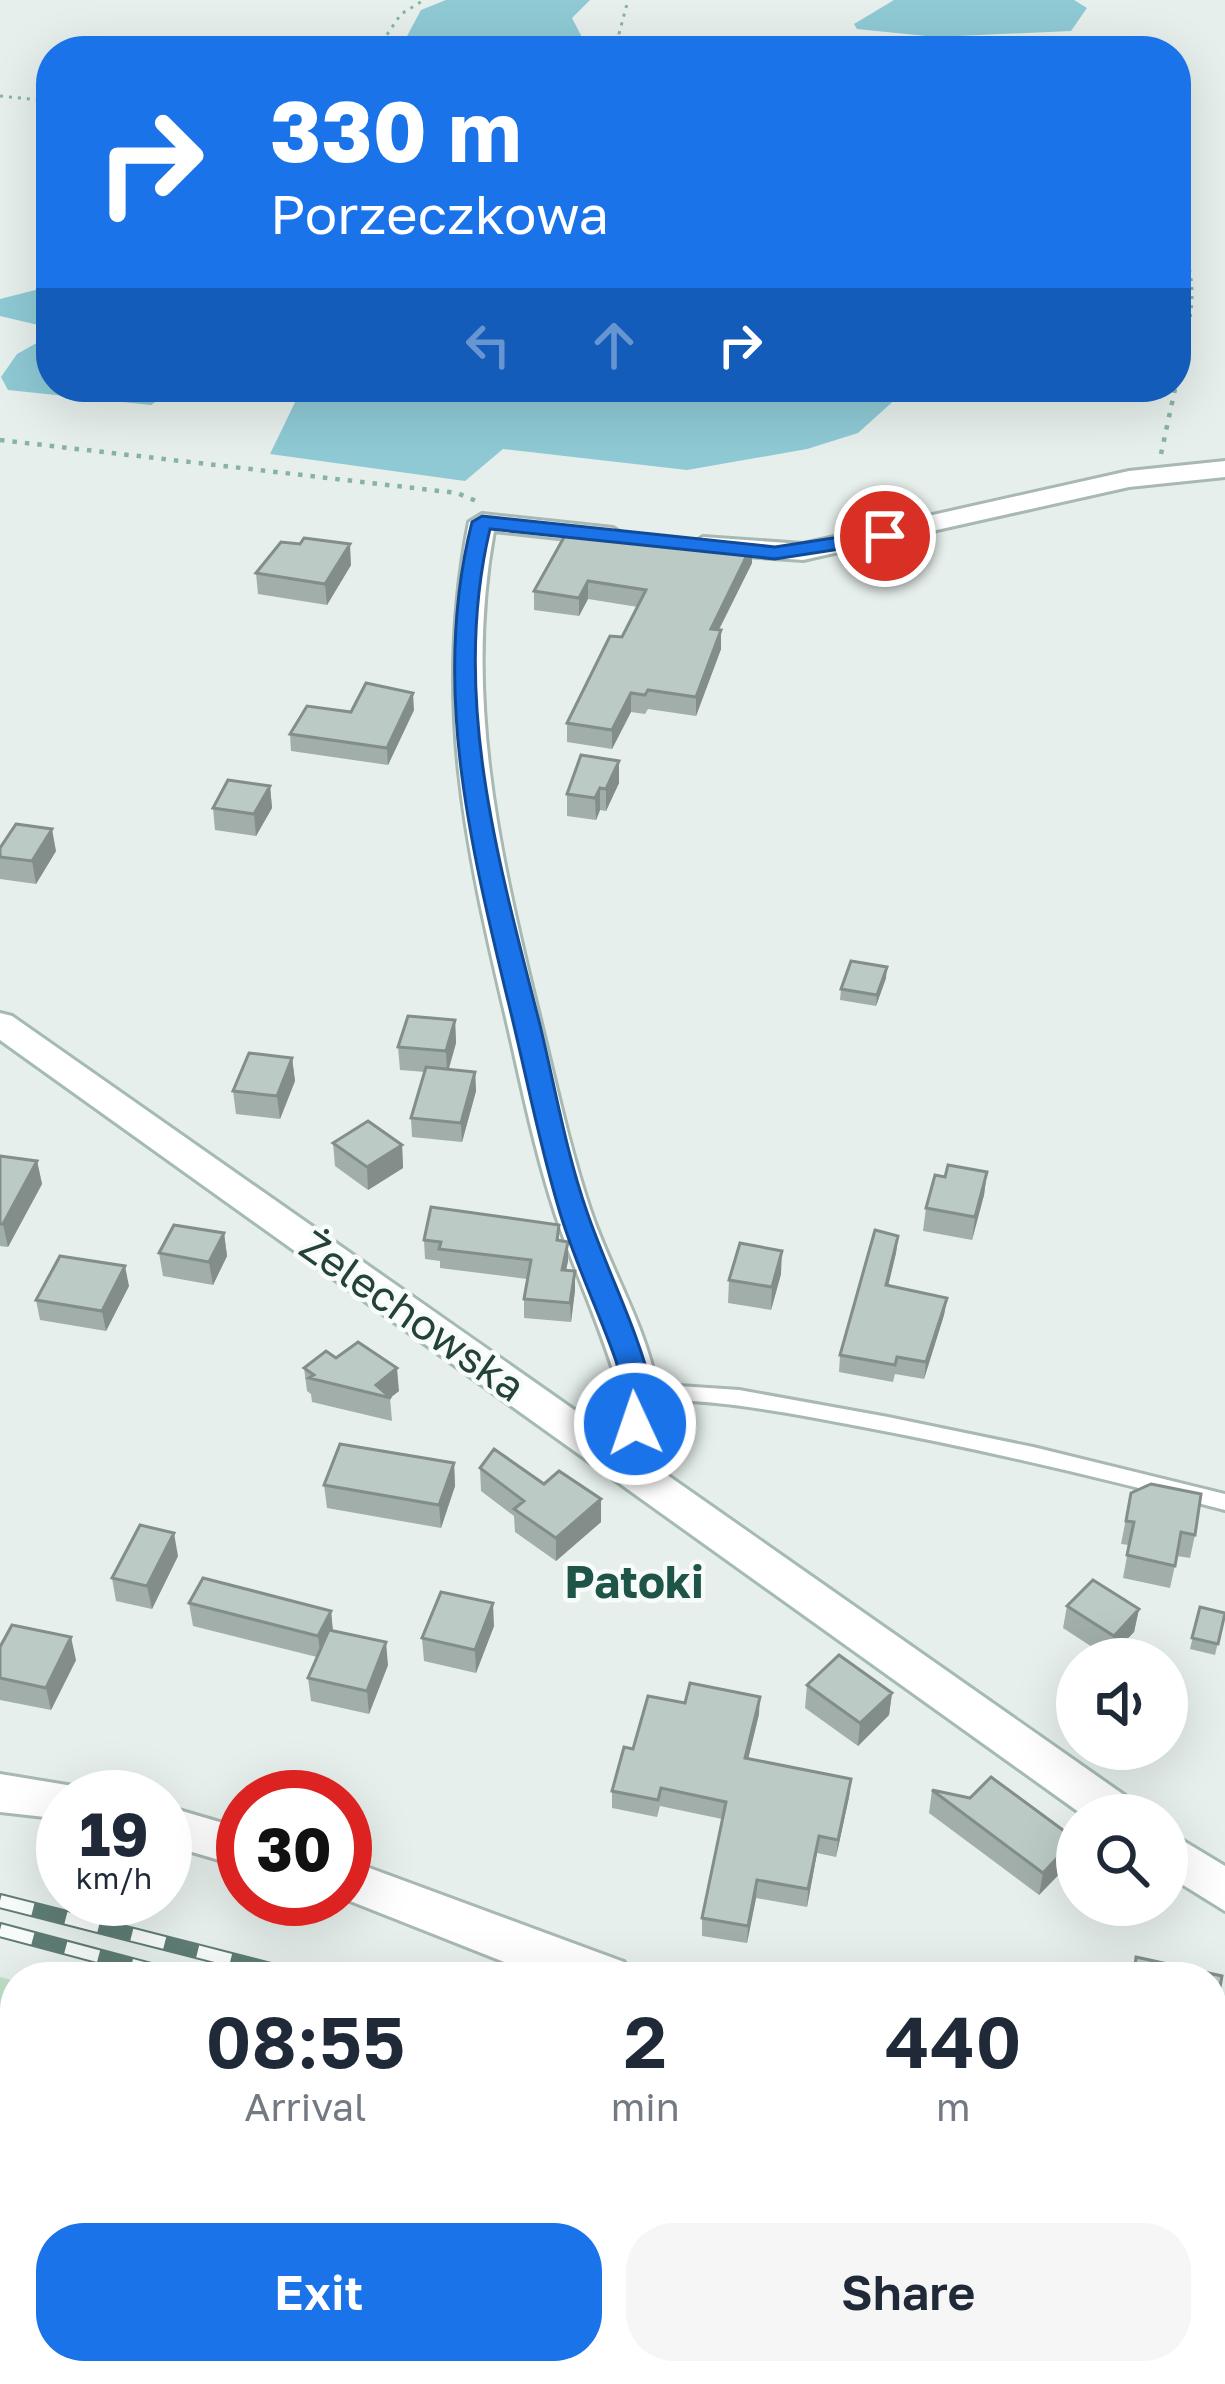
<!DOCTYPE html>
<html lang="en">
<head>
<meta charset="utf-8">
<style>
	body { margin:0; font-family:"Golos Text",sans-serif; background:#f6f6f7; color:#1f2937; height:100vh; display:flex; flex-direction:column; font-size:45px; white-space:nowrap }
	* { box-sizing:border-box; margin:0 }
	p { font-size:39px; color:#747a83 }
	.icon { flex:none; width:66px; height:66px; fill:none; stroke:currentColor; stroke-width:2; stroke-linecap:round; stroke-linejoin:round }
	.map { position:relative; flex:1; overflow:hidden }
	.sheet { position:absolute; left:0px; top:1962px; width:1227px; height:423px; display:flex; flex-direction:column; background:#fff; border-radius:48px 48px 0 0; box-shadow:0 12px 48px #0002 }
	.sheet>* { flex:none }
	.guide { position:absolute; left:36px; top:36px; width:1155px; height:366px; border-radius:48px; box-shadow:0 12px 48px #0002; background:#1a73e8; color:#fff; overflow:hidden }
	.fabs { position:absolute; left:1056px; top:1638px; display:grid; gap:24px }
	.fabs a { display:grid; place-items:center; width:132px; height:132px; border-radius:50%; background:#fff; box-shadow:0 12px 48px #0002; font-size:60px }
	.speed { position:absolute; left:36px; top:1770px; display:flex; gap:24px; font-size:60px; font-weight:700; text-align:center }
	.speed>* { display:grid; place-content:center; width:156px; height:156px; border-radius:50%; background:#fff; box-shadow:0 12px 48px #0002; line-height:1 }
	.speed small { font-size:30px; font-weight:400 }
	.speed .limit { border:18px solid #d22; background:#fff; color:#111 }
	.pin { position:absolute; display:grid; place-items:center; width:102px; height:102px; color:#fff; margin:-51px; border:6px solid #fff; border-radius:50%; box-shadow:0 3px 12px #0007 }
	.me { position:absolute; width:132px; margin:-66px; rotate:357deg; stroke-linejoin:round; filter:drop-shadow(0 0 9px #0008) }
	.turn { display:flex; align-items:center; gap:42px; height:252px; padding:0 36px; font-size:54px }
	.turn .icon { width:156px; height:156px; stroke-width:2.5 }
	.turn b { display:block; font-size:84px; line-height:102px }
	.lanes { display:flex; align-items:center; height:114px; padding:0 36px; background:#0003; justify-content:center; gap:60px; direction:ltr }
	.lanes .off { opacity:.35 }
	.eta { display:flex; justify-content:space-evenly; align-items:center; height:204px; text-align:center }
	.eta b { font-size:72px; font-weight:600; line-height:84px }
	.cta { display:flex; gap:24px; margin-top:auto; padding:24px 36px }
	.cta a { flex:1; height:138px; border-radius:48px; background:#1a73e8; color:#fff; font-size:48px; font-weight:600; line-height:138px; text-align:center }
	.cta a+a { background:#f6f6f7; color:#1f2937 }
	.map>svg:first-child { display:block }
	.green { fill:#bfe0c8 }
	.water { fill:#8ec9d4 }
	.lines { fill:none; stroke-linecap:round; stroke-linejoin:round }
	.lane-casing { stroke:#a8b8b2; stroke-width:6 }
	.street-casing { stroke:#a8b8b2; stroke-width:6 }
	.secondary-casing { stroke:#a4bbb3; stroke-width:6 }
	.path-far2 { stroke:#86b3a5; stroke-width:3; stroke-dasharray:3 6; stroke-linecap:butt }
	.path-far1 { stroke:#86b3a5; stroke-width:4.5; stroke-dasharray:4.5 8; stroke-linecap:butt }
	.path { stroke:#86b3a5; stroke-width:8; stroke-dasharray:8 12; stroke-linecap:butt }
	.lane { fill:#fff; fill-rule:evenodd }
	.street { fill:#fff; fill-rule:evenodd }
	.secondary { fill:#fff; fill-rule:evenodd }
	.rail-casing { stroke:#5f7d75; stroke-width:16 }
	.rail { stroke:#f7fbf9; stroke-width:12; stroke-dasharray:34; stroke-linecap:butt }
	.wall { fill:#a1aea9 }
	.shaded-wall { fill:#838d89 }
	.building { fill:#bbcac4; stroke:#838d89; stroke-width:3 }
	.route { fill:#1a73e8; stroke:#114b97; stroke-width:3 }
	.labels { text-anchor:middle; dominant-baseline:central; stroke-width:9; stroke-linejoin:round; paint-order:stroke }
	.street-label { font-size:42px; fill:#24423a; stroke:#f7fbf9 }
	.neighbourhood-label { font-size:45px; font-weight:bold; fill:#1f5548; stroke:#f7fbf9 }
</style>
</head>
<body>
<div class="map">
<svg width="1225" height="2384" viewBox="0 0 1225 2384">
	<rect width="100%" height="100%" fill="#e6efeb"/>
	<path class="green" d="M 0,1977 L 15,1981 L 15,2308 L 0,2304 Z
		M 1212,2304 L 1225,2308 L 1225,2384 L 904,2384 L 874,2376 L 857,2384 L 310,2384 L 256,2370 L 1212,2370 Z"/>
	<path class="water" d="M 446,0 L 590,0 L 572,18 L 585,43 L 582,51 L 399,51 L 421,10 Z
		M 894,0 L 1074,0 L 1087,8 L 1071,31 L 936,37 L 857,29 L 854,24 Z
		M 51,286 L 51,328 L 0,316 L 0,299 Z
		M 51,335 L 51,387 L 177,387 L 151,405 L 8,390 L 1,377 L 17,354 Z
		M 260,387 L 909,387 L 858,433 L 807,449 L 687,470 L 503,449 L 465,481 L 270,454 L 300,392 Z"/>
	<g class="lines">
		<defs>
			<path id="lane" d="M 664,1385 L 739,1390 L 888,1417 L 1033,1447 L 1225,1494 L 1225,1510 C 1103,1478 981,1449 858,1426 C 785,1412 713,1398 639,1400 L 632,1398 L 629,1393 L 632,1388 Z"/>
			<path id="street" d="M 1225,461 L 1225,477 L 1129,487 L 803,560 L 703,553 L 690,545 L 703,537 L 803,544 L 1129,471 Z
				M 482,514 L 613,528 L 626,536 L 613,544 L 494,531 C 464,694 498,848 537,1007 C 554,1075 568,1143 590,1209 C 610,1269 646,1326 657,1388 C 664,1424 630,1475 591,1463 L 585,1452 L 616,1418 L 620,1393 C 603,1331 575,1273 555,1213 C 534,1149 521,1083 506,1018 C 465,845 434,700 469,522 Z
				M 0,1774 L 79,1787 L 84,1797 L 63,1797 L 63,1819 L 0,1812 Z
				M 165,1806 L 243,1829 L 243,1867 L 165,1844 Z
				M 345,1859 L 624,1962 L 631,1977 L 542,1977 L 345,1899 Z
				M 1212,2101 L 1225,2104 L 1225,2150 L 1212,2147 Z"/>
			<path id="secondary" d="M 0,1013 L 12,1016 L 1134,1802 L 1140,1815 L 1083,1815 L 0,1040 Z
				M 1167,1831 L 1225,1866 L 1225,1911 L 1167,1875 Z"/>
		</defs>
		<use href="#lane" class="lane-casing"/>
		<use href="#street" class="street-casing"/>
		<use href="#secondary" class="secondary-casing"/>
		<path class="path-far2" d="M 383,51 L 382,42 L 401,14 L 424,0
			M 625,51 L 619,34 L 628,0
			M 0,96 L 51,101
			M 1176,236 C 1205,282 1188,333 1176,383
			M 1174,392 L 1175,387"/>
		<path class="path-far1" d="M 0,440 L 457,493 L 476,501
			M 1161,454 L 1175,389"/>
		<path class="path" d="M 0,2346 L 15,2350
			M 88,2370 L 139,2384"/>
		<use href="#lane" class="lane"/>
		<use href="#street" class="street"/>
		<use href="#secondary" class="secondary"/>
		<defs>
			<path id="rail" d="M 0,1901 L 298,1977
				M 0,1930 L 177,1977
				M 1212,2206 L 1225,2210
				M 1212,2241 L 1225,2244"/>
		</defs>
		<use href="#rail" class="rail-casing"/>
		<use href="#rail" class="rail"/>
	</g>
	<path class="wall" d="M 568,530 L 752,563 L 719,630 L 721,649 L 696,716 L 648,709 L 645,714 L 631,712 L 612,749 L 567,742 L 567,723 L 622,637 L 638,607 L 588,599 L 579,616 L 534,610 L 534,591 Z
		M 351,565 L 327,605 L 258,594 L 256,573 Z
		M 414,710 L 388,765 L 291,751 L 290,734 L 351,712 Z
		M 619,783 L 606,811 L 600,810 L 596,820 L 567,816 L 567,794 Z
		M 270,786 L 272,808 L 256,836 L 215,830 L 213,808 Z
		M 0,848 L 56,851 L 36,884 L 0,879 Z
		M 886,978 L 876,1006 L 840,1000 L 841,989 Z
		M 455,1020 L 456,1043 L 449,1069 L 475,1072 L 476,1091 L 462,1142 L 412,1137 L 411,1118 L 425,1072 L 400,1070 L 398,1047 Z
		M 292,1058 L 295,1081 L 280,1119 L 236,1114 L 233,1091 Z
		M 333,1143 L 402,1145 L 403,1168 L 368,1190 L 335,1166 Z
		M 0,1156 L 37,1161 L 42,1184 L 8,1247 L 0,1246 Z
		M 987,1172 L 984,1195 L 972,1240 L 923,1231 L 926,1208 L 945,1177 Z
		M 559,1225 L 559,1240 L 568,1261 L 566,1270 L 575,1290 L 571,1322 L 524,1318 L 524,1299 L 527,1279 L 440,1268 L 440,1261 L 425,1259 L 424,1240 Z
		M 224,1233 L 227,1256 L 213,1285 L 163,1276 L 159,1253 Z
		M 898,1236 L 896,1253 L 888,1286 L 947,1298 L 944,1315 L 924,1379 L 895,1374 L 893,1382 L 839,1372 L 840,1355 Z
		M 781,1274 L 771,1310 L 728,1303 L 729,1280 Z
		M 129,1286 L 106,1331 L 40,1320 L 36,1300 Z
		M 336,1358 L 399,1391 L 390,1398 L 392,1421 L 312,1402 L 311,1394 L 307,1391 L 304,1368 Z
		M 454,1463 L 455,1486 L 441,1528 L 327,1508 L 324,1485 Z
		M 480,1468 L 601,1522 L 556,1561 L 515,1532 L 514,1516 L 481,1491 Z
		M 1131,1493 L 1195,1535 L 1190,1558 L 1177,1556 L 1170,1588 L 1123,1578 L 1129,1545 L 1121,1544 Z
		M 178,1556 L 152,1609 L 116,1601 L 112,1578 Z
		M 189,1603 L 331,1611 L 333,1631 L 388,1665 L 369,1714 L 311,1701 L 308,1678 L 317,1657 L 193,1626 Z
		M 1067,1606 L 1139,1609 L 1134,1632 L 1109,1658 L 1063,1628 Z
		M 1200,1607 L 1225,1613 L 1215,1655 L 1190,1649 Z
		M 494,1626 L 476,1673 L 424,1661 L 422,1638 Z
		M 0,1647 L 76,1660 L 51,1710 L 0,1700 Z
		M 807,1685 L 892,1693 L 889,1715 L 858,1746 L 805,1708 Z
		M 759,1714 L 748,1759 L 851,1779 L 849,1797 L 836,1857 L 817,1853 L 807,1907 L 756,1898 L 747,1943 L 702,1936 L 702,1918 L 722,1819 L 660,1806 L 657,1817 L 612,1808 L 612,1791 L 633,1749 Z
		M 932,1790 L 1071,1862 L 1039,1895 L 929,1813 Z
		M 1136,1957 L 1222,1976 L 1212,2023 L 1212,1977 L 1132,1977 Z"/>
	<path class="shaded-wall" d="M 350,544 L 351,565 L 327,605 L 325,584 Z
		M 752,545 L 752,563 L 710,647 L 711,629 Z
		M 588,581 L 588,599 L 579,616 L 579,598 Z
		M 721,630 L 721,649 L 696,716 L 696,697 Z
		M 413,693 L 414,710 L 388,765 L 387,748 Z
		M 631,693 L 631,712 L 612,749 L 612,730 Z
		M 619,761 L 619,783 L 606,811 L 606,789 Z
		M 270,786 L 272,808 L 256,836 L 254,814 Z
		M 600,788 L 600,810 L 596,820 L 595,798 Z
		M 52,829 L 56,851 L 36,884 L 32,861 Z
		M 887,967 L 886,978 L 876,1006 L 877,995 Z
		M 455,1020 L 456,1043 L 447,1074 L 446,1051 Z
		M 292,1058 L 295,1081 L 280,1119 L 277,1096 Z
		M 475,1072 L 476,1091 L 462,1142 L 461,1123 Z
		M 402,1145 L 403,1168 L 368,1190 L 367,1167 Z
		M 37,1161 L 42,1184 L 8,1247 L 3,1224 Z
		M 987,1172 L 984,1195 L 972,1240 L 975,1217 Z
		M 224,1233 L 227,1256 L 213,1285 L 209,1262 Z
		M 898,1236 L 896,1253 L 884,1303 L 886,1285 Z
		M 568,1242 L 568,1261 L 562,1289 L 562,1270 Z
		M 782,1251 L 781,1274 L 771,1310 L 772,1287 Z
		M 125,1266 L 129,1286 L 106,1331 L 102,1311 Z
		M 575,1271 L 575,1290 L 571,1322 L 570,1303 Z
		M 947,1298 L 944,1315 L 924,1379 L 926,1362 Z
		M 397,1368 L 399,1391 L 390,1398 L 376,1385 Z
		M 454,1463 L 455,1486 L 441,1528 L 439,1505 Z
		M 601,1499 L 601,1522 L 556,1561 L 556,1538 Z
		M 174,1533 L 178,1556 L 152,1609 L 147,1586 Z
		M 493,1603 L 494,1626 L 476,1673 L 475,1650 Z
		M 1139,1609 L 1134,1632 L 1109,1658 L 1114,1636 Z
		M 331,1611 L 333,1633 L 321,1658 L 318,1636 Z
		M 71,1637 L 76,1660 L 51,1710 L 46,1688 Z
		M 386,1642 L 388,1665 L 369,1714 L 367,1691 Z
		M 892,1693 L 889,1715 L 858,1746 L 860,1723 Z
		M 760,1697 L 759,1714 L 744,1776 L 745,1758 Z
		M 851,1779 L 849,1797 L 836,1857 L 838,1840 Z
		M 819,1836 L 817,1853 L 807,1907 L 808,1889 Z
		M 1075,1839 L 1071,1862 L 1039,1895 L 1043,1873 Z
		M 757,1880 L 756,1898 L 747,1943 L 748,1926 Z"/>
	<path class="building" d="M 568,530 L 752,545 L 711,629 L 721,630 L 696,697 L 648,690 L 645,695 L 631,693 L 612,730 L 567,723 L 610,636 L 622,637 L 646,590 L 588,581 L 579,598 L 534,591 Z
		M 304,538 L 350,544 L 325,584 L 256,573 L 281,542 L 300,544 Z
		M 366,683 L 413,693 L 387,748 L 290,734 L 307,706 L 351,712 Z
		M 581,755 L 619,761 L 606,789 L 600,788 L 595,798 L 567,794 Z
		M 228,780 L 270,786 L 254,814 L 213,808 Z
		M 16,824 L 52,829 L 32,861 L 0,857 L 0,848 Z
		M 851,961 L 887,967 L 877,995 L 841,989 Z
		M 408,1016 L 455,1020 L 446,1051 L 398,1047 Z
		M 249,1053 L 292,1058 L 277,1096 L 233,1091 Z
		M 426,1067 L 475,1072 L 461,1123 L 411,1118 Z
		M 368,1121 L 402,1145 L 367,1167 L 333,1143 Z
		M 0,1156 L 37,1161 L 3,1224 L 0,1224 Z
		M 948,1165 L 987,1172 L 975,1217 L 926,1208 L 935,1175 L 945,1177 Z
		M 431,1207 L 559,1225 L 557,1240 L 568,1242 L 562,1270 L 575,1271 L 570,1303 L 524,1299 L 531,1260 L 439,1249 L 441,1242 L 424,1240 Z
		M 174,1225 L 224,1233 L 209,1262 L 159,1253 Z
		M 875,1230 L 898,1236 L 886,1285 L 947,1298 L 926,1362 L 897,1357 L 895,1365 L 840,1355 Z
		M 740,1243 L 782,1251 L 772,1287 L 729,1280 Z
		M 60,1256 L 125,1266 L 102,1311 L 36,1300 Z
		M 358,1342 L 397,1368 L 376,1385 L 391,1398 L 309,1378 L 314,1375 L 304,1368 L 326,1351 L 336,1358 Z
		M 340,1444 L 454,1463 L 439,1505 L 324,1485 Z
		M 494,1449 L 544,1484 L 559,1471 L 601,1499 L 556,1538 L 514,1509 L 524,1501 L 480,1468 Z
		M 1151,1484 L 1201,1494 L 1195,1535 L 1181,1532 L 1175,1566 L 1127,1555 L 1134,1522 L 1126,1521 L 1131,1493 Z
		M 140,1525 L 174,1533 L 147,1586 L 112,1578 Z
		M 203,1578 L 331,1611 L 318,1636 L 189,1603 Z
		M 1093,1580 L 1139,1609 L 1114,1636 L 1067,1606 Z
		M 441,1592 L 493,1603 L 475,1650 L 422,1638 Z
		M 1200,1607 L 1225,1613 L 1218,1644 L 1192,1638 Z
		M 12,1625 L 71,1637 L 46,1688 L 0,1678 L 0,1647 Z
		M 329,1630 L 386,1642 L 367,1691 L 308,1678 Z
		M 839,1655 L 892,1693 L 860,1723 L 807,1685 Z
		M 690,1683 L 760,1697 L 745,1758 L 851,1779 L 838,1840 L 819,1836 L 808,1889 L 757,1880 L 748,1926 L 702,1918 L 726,1802 L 661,1788 L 658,1800 L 612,1791 L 624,1747 L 633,1749 L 648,1696 L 685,1703 Z
		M 991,1777 L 1075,1839 L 1043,1873 L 932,1790 L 970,1798 Z
		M 1136,1957 L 1222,1976 L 1217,2004 L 1212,2003 L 1212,1977 L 1134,1977 Z"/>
	<path class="route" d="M 482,516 L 775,547 L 885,530 L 895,536 L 885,542 L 775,559 L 490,529 C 450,696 499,864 540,1025 C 555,1087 566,1152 587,1212 C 608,1273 638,1330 653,1393 L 646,1432 L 625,1432 C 617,1418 623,1383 616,1361 C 598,1309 573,1259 558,1206 C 538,1139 525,1069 508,1001 C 470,844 431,684 472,522 Z"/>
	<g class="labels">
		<g class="street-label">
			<text transform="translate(413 1315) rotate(35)">Żelechowska</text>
		</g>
		<g class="neighbourhood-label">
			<text x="634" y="1581">Patoki</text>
		</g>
	</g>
</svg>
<div class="fabs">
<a><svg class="icon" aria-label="sound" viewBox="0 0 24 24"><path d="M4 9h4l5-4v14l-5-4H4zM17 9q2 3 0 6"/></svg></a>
<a><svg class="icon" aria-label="search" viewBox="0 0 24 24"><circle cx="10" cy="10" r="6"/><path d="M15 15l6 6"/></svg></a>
</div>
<div class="speed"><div>19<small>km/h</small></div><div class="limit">30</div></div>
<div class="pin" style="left:885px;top:536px;background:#d93025"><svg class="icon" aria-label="arrive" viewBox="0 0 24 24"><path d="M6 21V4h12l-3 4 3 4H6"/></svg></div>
<svg class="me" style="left:635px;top:1424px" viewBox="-20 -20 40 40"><circle r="17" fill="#1a73e8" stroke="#fff" stroke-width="3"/><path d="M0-11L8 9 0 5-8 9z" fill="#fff"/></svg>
<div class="guide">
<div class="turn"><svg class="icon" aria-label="right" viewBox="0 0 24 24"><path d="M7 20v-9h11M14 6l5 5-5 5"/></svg><div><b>330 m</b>Porzeczkowa</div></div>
<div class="lanes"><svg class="icon off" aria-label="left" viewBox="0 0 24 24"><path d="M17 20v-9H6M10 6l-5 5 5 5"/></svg><svg class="icon off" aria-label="ahead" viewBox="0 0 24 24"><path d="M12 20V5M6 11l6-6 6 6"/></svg><svg class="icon" aria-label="right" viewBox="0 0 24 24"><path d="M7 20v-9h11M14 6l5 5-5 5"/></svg></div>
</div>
<section class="sheet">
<div class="eta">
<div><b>08:55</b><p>Arrival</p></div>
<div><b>2</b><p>min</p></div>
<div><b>440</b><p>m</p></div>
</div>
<div class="cta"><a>Exit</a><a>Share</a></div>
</section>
</div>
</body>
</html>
